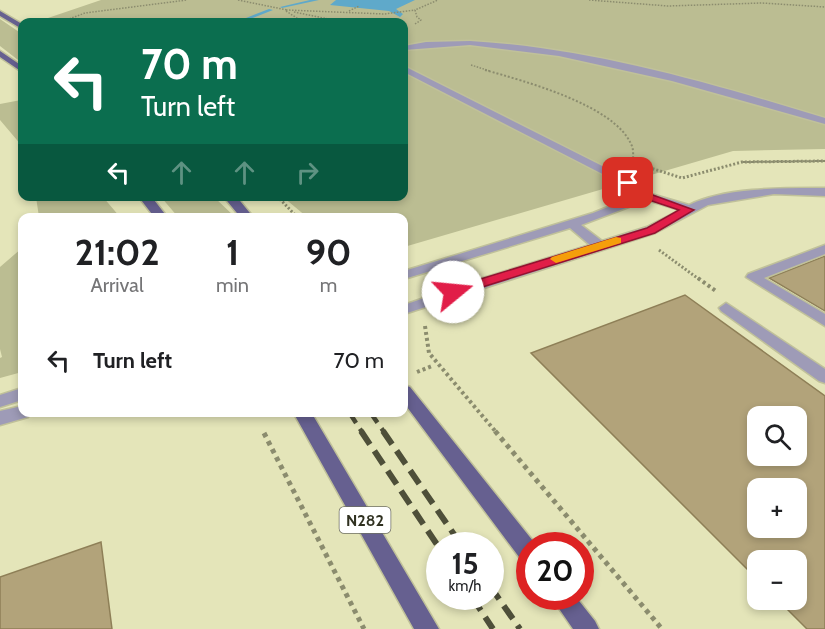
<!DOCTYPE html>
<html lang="en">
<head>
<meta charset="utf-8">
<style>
	body { margin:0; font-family:Cabin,sans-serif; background:#f6f6f6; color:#202124; height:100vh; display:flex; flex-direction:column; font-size:22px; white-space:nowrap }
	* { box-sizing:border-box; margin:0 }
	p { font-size:20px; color:#757577 }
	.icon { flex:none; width:33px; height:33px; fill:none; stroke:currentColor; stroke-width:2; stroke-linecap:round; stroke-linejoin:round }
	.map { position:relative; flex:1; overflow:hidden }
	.details { position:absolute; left:18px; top:213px; width:390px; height:204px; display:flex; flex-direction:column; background:#fff; border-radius:12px; box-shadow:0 3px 9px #0003 }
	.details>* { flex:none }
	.guide { position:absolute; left:18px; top:18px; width:390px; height:183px; border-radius:12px; box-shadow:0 3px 9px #0003; background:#0b6e4f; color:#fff; overflow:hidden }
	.tools { position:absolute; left:747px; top:406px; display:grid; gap:12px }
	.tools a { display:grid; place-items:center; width:60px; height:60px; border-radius:12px; background:#fff; box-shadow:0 3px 9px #0003; font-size:30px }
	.speed { position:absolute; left:426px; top:532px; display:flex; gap:12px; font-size:30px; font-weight:700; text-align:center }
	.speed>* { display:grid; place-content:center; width:78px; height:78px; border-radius:50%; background:#fff; box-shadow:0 3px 9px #0003; line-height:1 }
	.speed small { font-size:15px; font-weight:400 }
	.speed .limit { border:9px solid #d22; background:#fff; color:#111 }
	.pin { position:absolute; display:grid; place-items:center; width:51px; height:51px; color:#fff; margin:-26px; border-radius:12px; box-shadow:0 3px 9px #0006 }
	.me { position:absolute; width:66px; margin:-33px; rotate:73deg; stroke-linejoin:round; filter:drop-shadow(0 0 4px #0008) }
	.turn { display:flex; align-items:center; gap:21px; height:126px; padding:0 24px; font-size:27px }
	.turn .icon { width:78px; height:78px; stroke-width:2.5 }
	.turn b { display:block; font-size:42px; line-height:51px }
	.lanes { display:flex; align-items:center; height:57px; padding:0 24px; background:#0003; justify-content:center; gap:30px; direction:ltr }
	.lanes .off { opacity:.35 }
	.eta { display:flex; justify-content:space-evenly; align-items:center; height:102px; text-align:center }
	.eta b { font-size:36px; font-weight:800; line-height:42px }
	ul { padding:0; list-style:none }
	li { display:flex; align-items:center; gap:18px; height:90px; padding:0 24px }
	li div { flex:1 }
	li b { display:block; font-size:22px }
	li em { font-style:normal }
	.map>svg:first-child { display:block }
	.green { fill:#bbbd92 }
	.water { fill:#5fa9ca }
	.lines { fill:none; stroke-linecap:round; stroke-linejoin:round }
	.stream { fill:#5fa9ca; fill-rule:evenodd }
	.building { fill:#b2a37a; stroke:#8e7f57; stroke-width:1.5; fill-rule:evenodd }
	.service-casing { stroke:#c0c19a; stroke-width:3 }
	.minor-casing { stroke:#c0c19a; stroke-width:3 }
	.primary-casing { stroke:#c0c19a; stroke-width:3 }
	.path-far4 { stroke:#8b8c6e; stroke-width:1.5; stroke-dasharray:1.5 1.5; stroke-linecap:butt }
	.path-far3 { stroke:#8b8c6e; stroke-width:2; stroke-dasharray:2 2; stroke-linecap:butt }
	.path-far2 { stroke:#8b8c6e; stroke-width:3; stroke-dasharray:2 2; stroke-linecap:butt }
	.path-far1 { stroke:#8b8c6e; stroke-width:4; stroke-dasharray:3 3; stroke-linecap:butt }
	.path { stroke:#8b8c6e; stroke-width:5; stroke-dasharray:4.5 4.5; stroke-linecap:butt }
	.service { fill:#9e9bb7; fill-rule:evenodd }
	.minor { fill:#9e9bb7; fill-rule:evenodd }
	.primary { fill:#666090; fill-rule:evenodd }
	.rail-far1 { stroke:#4e4f39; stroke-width:4.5; stroke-dasharray:13 7; stroke-linecap:butt }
	.rail { stroke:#4e4f39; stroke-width:6; stroke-dasharray:16 8; stroke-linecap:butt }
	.route { fill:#e11d48; stroke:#92132f; stroke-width:1.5 }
	.slow { fill:#f59e0b }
	.labels { text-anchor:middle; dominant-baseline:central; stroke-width:5; stroke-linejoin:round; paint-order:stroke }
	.shield { fill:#fff; stroke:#6e6f63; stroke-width:1.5 }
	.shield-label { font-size:16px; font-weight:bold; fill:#303120 }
</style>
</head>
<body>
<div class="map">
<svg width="825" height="629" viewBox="0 0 825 629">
	<rect width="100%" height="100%" fill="#e4e5b9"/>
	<path class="green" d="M 101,0 L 825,0 L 825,149 L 733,151 L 404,247 L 404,218 L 307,217 L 283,197 L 404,196 L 404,22 L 51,22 L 45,19 Z
		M 0,19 L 22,34 L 22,63 L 0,46 Z
		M 21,100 L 22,101 L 22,146 L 0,120 L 0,104 Z
		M 36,197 L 103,197 L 120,217 L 39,217 Z
		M 161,197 L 214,197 L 235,217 L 178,217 Z
		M 22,248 L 22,372 L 0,378 L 0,358 L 2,357 L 0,349 L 0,267 Z"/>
	<path class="water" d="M 336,0 L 415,0 L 396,9 L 403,14 L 400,17 L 389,11 L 330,5 Z"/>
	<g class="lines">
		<path class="stream" d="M 310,0 L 319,0 L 282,8 L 280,7 Z
			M 269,9 L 273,10 L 250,19 L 246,18 Z"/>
	</g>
	<path class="building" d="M 825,256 L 825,311 L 769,278 Z
		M 685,295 L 825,396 L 825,629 L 807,629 L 778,600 L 796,600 L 796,561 L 758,561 L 758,580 L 531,353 ZM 758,417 L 796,417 L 796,456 L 758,456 ZM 758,489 L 796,489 L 796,528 L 758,528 Z
		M 101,542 L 112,629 L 0,629 L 0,577 Z"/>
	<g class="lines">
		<defs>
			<path id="service" d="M 470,41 C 591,48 710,83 825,118 L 825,124 L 672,81 L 559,56 L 470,45 L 404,50 L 404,46 L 426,42 Z
				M 404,66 L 632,181 L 651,194 L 689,205 C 725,187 785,188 825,188 L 825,196 L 774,194 L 708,205 L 655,233 L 404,314 L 404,305 L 465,284 L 447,266 L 404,279 L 404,271 L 593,213 L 638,195 L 624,185 L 404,72 ZM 647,200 L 680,210 L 647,227 L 602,241 L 581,225 ZM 570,228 L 590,245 L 477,280 L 459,262 Z
				M 825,245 L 825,254 L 764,278 L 825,314 L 825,326 L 746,277 L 748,274 Z
				M 726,303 L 825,369 L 825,383 L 819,381 L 721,311 L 719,308 Z"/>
			<path id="minor" d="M 22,388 L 22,400 L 0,407 L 0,395 Z
				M 22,406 L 22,412 L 31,412 L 28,417 L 0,425 L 0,411 Z"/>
			<path id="primary" d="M 0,11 L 22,24 L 22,29 L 0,16 Z
				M 0,51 L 22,66 L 22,72 L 0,57 Z
				M 138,196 L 151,196 L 168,218 L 155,218 Z
				M 223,196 L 236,196 L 254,218 L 241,218 Z
				M 404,385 L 410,387 L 537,546 L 530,546 L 530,563 L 522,561 L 404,403 Z
				M 293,412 L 311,412 L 439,629 L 414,629 Z
				M 551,597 L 576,597 L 595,621 L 599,629 L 573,629 Z"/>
		</defs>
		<use href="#service" class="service-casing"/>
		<use href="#minor" class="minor-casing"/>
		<use href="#primary" class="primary-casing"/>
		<path class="path-far4" d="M 238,0 L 287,10
			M 589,0 L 668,6 L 762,3 L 825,7
			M 286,10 L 384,14 L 415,10
			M 286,11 L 303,22
			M 349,11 L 359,6
			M 294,12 L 343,22
			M 61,22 L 85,13 L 187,0
			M 415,24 L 421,20 L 417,17 L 415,10 L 438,0
			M 471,65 L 490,71"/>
		<path class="path-far3" d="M 485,70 C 524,81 614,105 631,144 C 634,149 633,156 633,162
			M 743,162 L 825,161"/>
		<path class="path-far2" d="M 633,160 L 633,164
			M 641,165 L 682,178 L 742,162 L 825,161
			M 277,196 L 298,218
			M 659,250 L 700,280"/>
		<path class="path-far1" d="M 698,278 L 716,291
			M 425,326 L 429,353 L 496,432
			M 417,372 L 432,366"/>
		<path class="path" d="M 495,431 L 662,629
			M 264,433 L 364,629"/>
		<use href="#service" class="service"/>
		<use href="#minor" class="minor"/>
		<use href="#primary" class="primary"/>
		<path class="rail-far1" d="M 349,412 L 362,432
			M 370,412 L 384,432"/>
		<path class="rail" d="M 361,431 L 440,549
			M 383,431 L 462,546
			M 490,586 L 520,629
			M 472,597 L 493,629"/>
	</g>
	<path class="route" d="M 628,180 L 650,194 L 694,210 L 655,233 L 457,295 L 448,295 L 446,292 L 448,289 L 647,228 L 679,210 L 643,198 L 624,186 L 623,183 Z"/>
	<path class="slow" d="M 616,237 L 621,238 L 621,243 L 556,263 L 550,259 L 552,257 Z"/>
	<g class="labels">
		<rect class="shield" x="339.5" y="507" width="51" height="26" rx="4.5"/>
		<g class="shield-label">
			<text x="365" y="520">N282</text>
		</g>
	</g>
</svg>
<div class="tools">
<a><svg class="icon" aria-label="search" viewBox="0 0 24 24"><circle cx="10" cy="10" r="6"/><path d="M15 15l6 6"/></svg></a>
<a>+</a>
<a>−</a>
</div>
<div class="speed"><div>15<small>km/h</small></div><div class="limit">20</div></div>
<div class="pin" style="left:628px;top:183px;background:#d93025"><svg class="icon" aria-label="arrive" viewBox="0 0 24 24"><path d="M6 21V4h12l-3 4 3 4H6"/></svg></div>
<svg class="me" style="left:453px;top:292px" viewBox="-20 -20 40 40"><circle r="19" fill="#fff"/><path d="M0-13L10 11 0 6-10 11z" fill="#e11d48"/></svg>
<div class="guide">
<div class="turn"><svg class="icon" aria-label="left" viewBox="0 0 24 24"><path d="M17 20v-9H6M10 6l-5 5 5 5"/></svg><div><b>70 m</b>Turn left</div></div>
<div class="lanes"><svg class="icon" aria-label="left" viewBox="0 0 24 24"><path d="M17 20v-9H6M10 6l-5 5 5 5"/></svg><svg class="icon off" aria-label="ahead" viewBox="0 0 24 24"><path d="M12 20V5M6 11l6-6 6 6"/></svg><svg class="icon off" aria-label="ahead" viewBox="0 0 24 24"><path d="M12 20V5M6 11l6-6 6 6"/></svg><svg class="icon off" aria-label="right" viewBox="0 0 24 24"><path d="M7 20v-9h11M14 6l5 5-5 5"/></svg></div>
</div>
<section class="details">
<div class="eta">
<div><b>21:02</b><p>Arrival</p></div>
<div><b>1</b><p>min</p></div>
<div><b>90</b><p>m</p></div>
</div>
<ul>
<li><svg class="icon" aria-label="left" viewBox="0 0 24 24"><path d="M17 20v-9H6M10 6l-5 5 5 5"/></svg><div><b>Turn left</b></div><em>70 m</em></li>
</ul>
</section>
</div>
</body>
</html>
